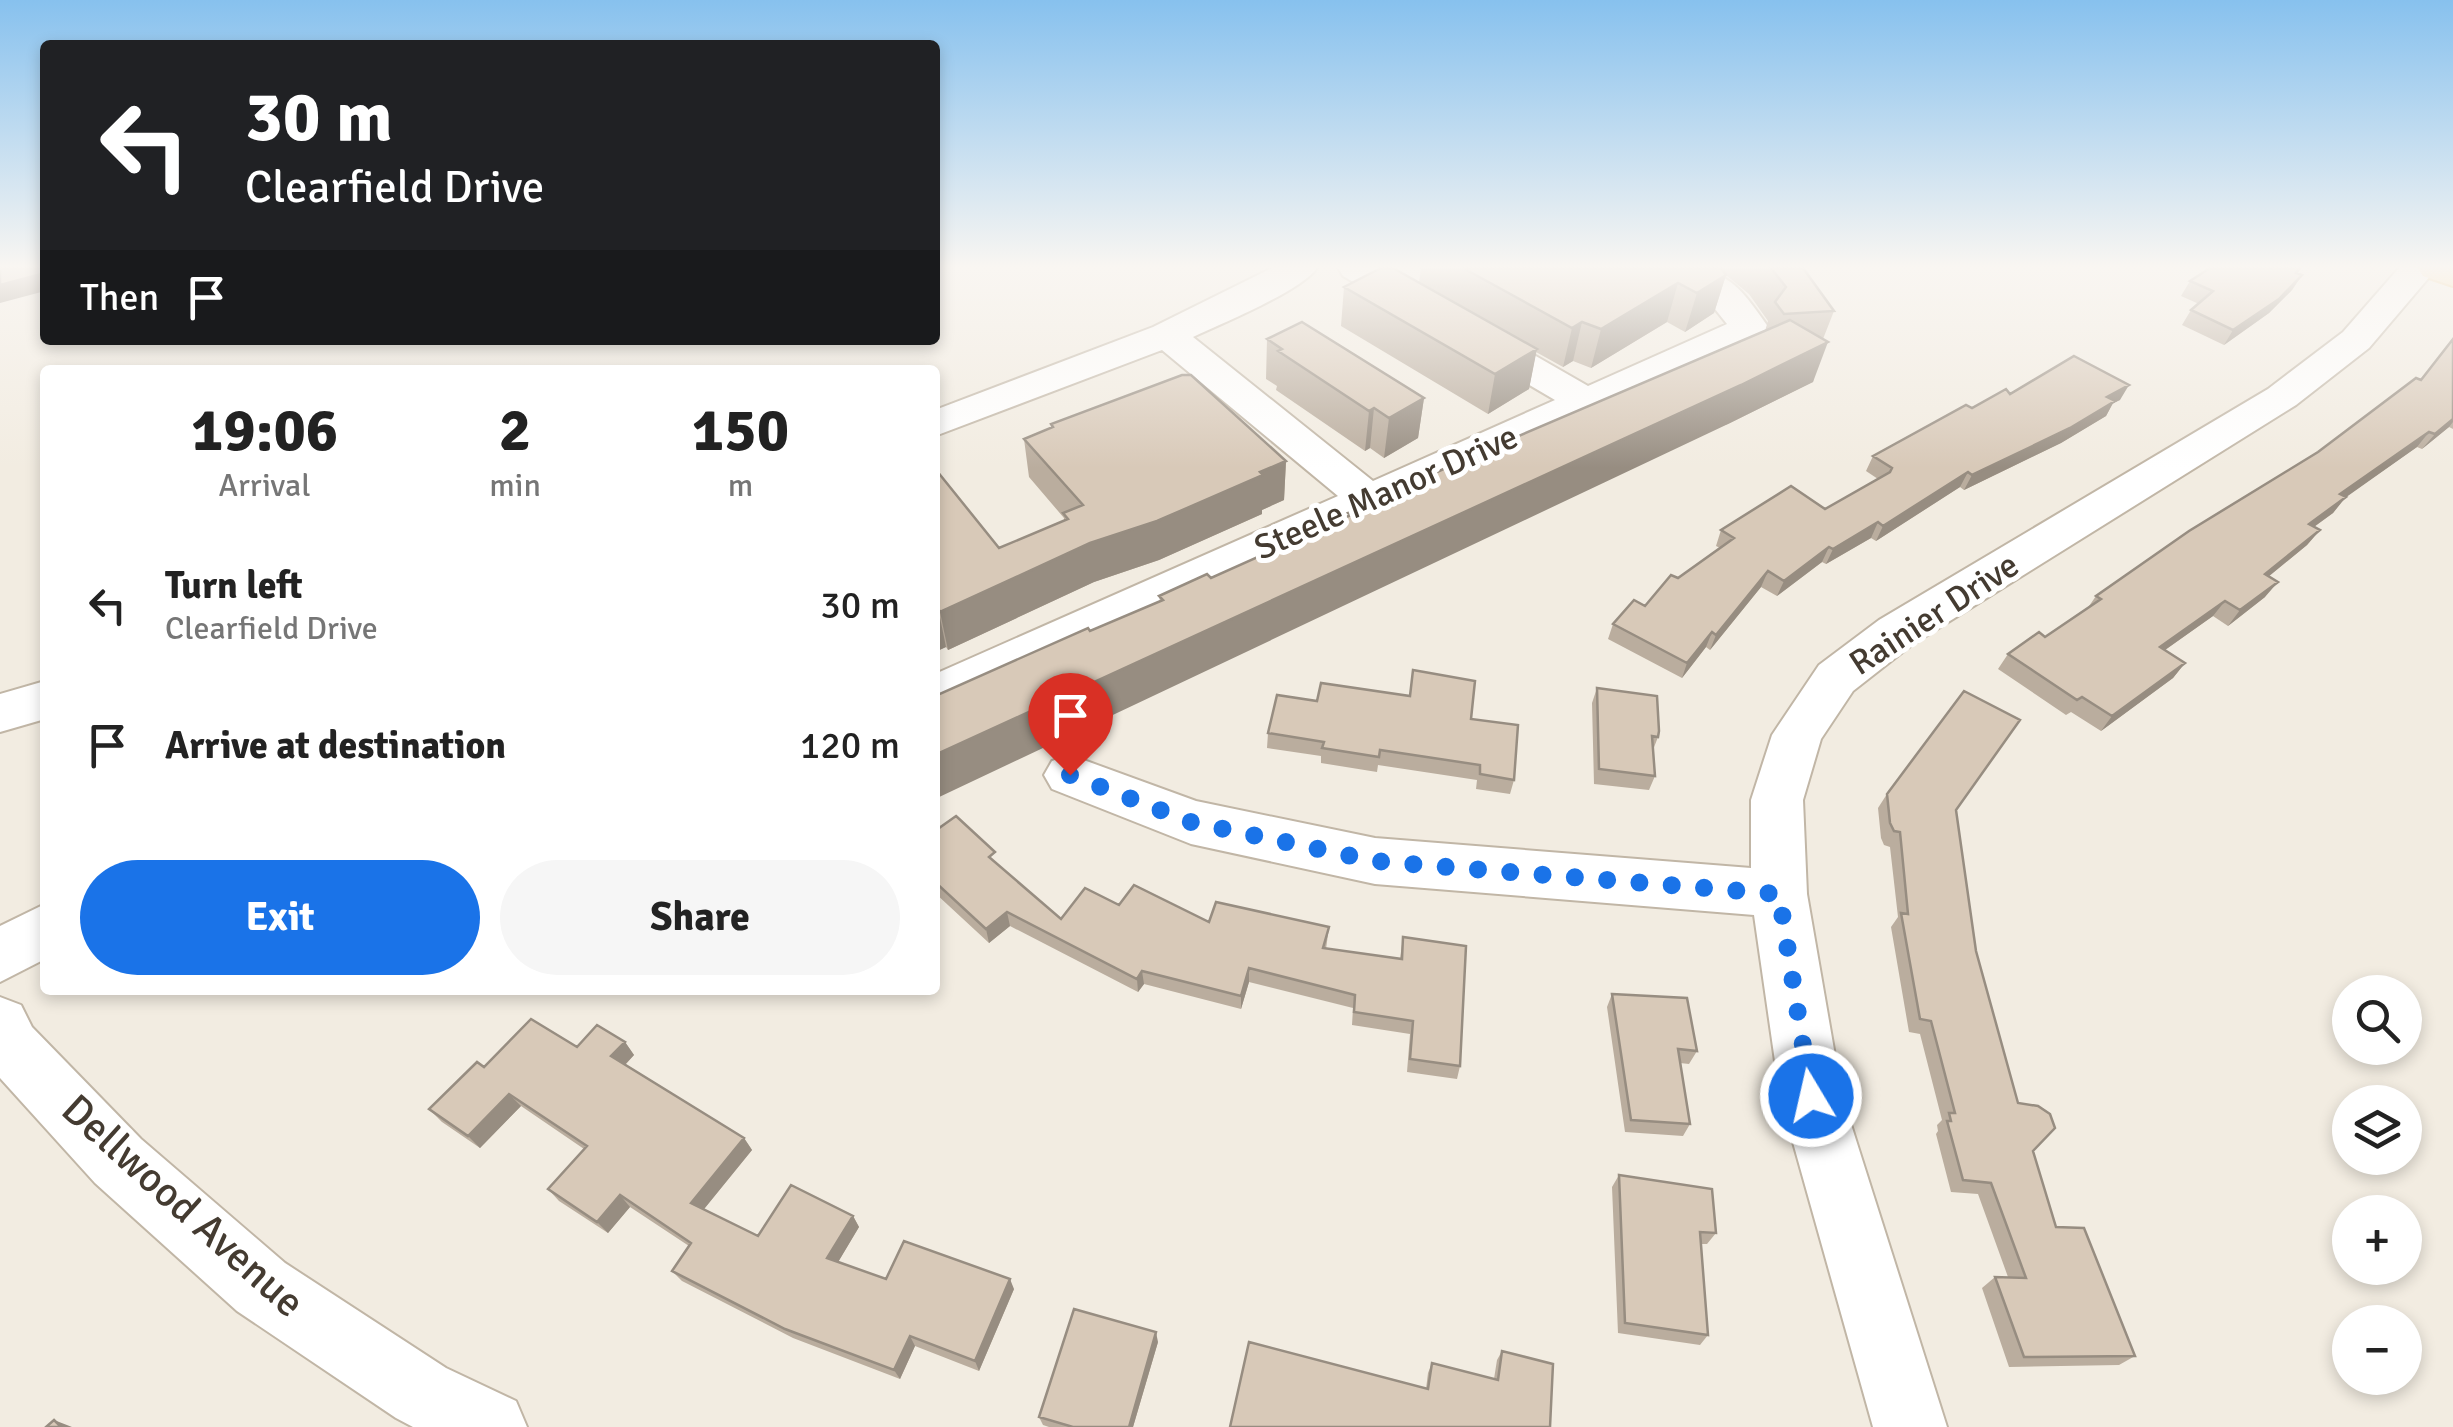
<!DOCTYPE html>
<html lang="en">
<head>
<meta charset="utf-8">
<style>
	body { margin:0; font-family:Signika,sans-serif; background:#f6f6f6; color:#222; height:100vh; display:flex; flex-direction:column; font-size:38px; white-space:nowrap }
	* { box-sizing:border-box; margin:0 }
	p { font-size:32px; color:#767676 }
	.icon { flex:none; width:55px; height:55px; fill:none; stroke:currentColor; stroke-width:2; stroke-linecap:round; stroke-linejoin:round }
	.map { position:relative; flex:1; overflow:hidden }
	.drawer { position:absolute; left:40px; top:365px; width:900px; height:630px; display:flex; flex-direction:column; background:#fff; border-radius:10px; box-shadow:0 5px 15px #0003 }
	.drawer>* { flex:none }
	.banner { position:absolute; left:40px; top:40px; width:900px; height:305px; border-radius:10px; box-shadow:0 5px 15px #0003; background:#202124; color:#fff; overflow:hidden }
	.buttons { position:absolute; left:2332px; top:975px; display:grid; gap:20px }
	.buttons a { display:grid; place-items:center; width:90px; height:90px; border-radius:50%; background:#fff; box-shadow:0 5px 15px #0003; font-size:50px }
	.pin { position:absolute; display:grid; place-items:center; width:85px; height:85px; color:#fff; margin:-102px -42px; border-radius:50% 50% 50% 0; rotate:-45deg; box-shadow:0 0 10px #0007 }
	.pin .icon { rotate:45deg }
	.me { position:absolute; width:110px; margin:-55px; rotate:351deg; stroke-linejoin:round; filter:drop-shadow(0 0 8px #0008) }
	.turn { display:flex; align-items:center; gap:35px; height:210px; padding:0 40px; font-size:45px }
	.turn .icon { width:130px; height:130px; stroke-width:2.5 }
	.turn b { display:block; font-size:70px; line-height:85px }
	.then { display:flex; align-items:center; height:95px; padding:0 40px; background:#0003; gap:20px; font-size:38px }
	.eta { display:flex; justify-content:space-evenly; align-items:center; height:170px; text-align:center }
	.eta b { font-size:60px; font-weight:700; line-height:70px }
	.primary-button { display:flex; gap:20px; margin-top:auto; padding:20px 40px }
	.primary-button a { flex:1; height:115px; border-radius:60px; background:#1a73e8; color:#fff; font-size:40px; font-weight:700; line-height:115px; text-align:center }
	.primary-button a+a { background:#f6f6f6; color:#222 }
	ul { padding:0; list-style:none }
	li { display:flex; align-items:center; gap:30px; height:140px; padding:0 40px }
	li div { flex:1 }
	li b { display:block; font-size:38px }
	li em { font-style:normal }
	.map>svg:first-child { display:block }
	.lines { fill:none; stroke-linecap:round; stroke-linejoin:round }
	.minor-casing { stroke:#c1b6a6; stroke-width:4 }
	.major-casing { stroke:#eeb653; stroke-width:4 }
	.minor { fill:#fff; fill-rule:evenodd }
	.major { fill:#ffd88d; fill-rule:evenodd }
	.wall { fill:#baad9e }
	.shaded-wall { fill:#978d81 }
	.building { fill:#d8c9b8; stroke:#978d81; stroke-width:2.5 }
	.route { stroke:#1a73e8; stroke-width:18; stroke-dasharray:0 32.4 }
	.labels { text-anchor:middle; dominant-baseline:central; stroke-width:10; stroke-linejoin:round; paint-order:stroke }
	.street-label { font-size:35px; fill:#443b31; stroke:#fff }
	.near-street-label { font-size:42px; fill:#443b31; stroke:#fff }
</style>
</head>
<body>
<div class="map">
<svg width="2453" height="1427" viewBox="0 0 2453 1427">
	<rect width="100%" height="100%" fill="#f2ece1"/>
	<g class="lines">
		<defs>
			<path id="minor" d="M 1272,268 L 1317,268 C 1301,291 1221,324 1193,337 L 1373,481 L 1555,400 L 1343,276 L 1338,268 L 1382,268 L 1588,386 L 1727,324 L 1703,294 L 1666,276 L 1661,268 C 1724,268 1733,276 1769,328 L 1763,336 L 935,713 L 935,674 L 1338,496 L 1162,350 L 935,436 L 935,410 L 1153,327 Z
				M 2399,268 L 2437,268 L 2369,348 L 2296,405 L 1913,644 L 1853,691 L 1821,739 L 1803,800 L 1807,894 L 1842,1096 L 1947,1427 L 1873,1427 L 1780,1096 L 1754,915 L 1375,884 L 1191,844 L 1052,789 L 1044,775 L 1052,761 L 1070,755 L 1196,801 L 1375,838 L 1751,868 L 1751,800 L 1772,735 L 1819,665 L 1879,620 L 2268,389 L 2343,332 Z
				M 45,681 L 45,719 L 0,732 L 0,694 Z
				M 45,904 L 45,959 L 0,982 L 0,926 Z
				M 0,997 L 21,1005 L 32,1027 L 141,1139 L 285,1263 L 446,1368 L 516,1401 L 527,1427 L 413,1427 L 396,1418 L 237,1311 L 95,1183 L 0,1078 Z"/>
			<path id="major" d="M 2418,268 L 2453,268 L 2453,286 L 2423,276 Z"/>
		</defs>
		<use href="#minor" class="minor-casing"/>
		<use href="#major" class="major-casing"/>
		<use href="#minor" class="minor"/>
		<use href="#major" class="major"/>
	</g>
	<path class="wall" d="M 1421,268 L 1803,268 L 1834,311 L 1823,339 L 1813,382 L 1728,424 L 1090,631 L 1160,601 L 1159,596 L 1211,578 L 1347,517 L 1348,513 L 1765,331 L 1768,321 L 1749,294 L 1726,275 L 1714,313 L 1685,332 L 1667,322 L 1591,368 L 1573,361 L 1563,367 L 1536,352 L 1529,389 L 1488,414 L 1341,326 L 1344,287 L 1419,283 Z
		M 2299,274 L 2302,275 L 2292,290 L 2269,313 L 2224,345 L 2182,325 L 2191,310 L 2199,304 L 2181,296 L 2190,281 Z
		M 1267,339 L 1424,398 L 1418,438 L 1384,458 L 1370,448 L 1365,451 L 1276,390 L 1277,386 L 1266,379 Z
		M 2453,339 L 2453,429 L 2449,427 L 2422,449 L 2417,447 L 2345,497 L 2333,513 L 2314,527 L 2320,530 L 2307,545 L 2268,577 L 2265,597 L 2228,626 L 2213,616 L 2165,650 L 2185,663 L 2173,678 L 2101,731 L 2071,712 L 2066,715 L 1998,669 L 2008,654 L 2045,637 L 2087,609 L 2096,596 L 2318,452 L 2421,380 Z
		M 2010,394 L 2120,400 L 2113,403 L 2106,416 L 2061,443 L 1964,490 L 1960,487 L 1876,541 L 1871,538 L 1826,564 L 1822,562 L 1777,596 L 1761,587 L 1710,650 L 1706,647 L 1682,678 L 1608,639 L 1613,624 L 1645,606 L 1678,578 L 1720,548 L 1716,546 L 1721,530 L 1825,509 L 1878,479 L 1866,471 L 1873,456 L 1972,408 Z
		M 1051,424 L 1286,461 L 1284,500 L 1262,510 L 1262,514 L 1159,560 L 1094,582 L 948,650 L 946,647 L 935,652 L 935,472 L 999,548 L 1064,520 L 1064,518 L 1029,477 L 1024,439 L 1051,428 Z
		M 1597,688 L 1658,737 L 1653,750 L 1655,776 L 1649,790 L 1594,784 L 1592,703 Z
		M 1317,701 L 1471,719 L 1514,780 L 1510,794 L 1476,789 L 1477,780 L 1378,765 L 1377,772 L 1321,763 L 1321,756 L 1267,748 L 1268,733 Z
		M 1887,794 L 1956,811 L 1976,951 L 2018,1103 L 2056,1227 L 2135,1356 L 2119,1365 L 2009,1367 L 1982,1288 L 1995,1277 L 2008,1277 L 1978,1194 L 1951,1192 L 1936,1134 L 1938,1131 L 1937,1125 L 1942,1120 L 1920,1034 L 1909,1032 L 1891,927 L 1898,917 L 1890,847 L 1884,845 L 1881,838 L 1878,808 Z
		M 935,831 L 998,864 L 1061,919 L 1119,905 L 1209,922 L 1329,927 L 1326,949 L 1400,959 L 1403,937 L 1460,1066 L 1457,1079 L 1407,1072 L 1410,1034 L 1352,1025 L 1353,1008 L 1249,982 L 1241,1009 L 1144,984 L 1138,992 L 1010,926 L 989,943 L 935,893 Z
		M 1612,994 L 1697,1051 L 1689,1064 L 1680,1063 L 1690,1124 L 1683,1136 L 1625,1132 L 1607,1007 Z
		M 625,1042 L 634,1055 L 625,1065 L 744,1138 L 752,1150 L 704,1209 L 758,1236 L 853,1216 L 859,1227 L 838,1262 L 886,1279 L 1014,1289 L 979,1371 L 915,1346 L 900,1379 L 793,1338 L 682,1281 L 672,1271 L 689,1246 L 630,1207 L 608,1233 L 559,1201 L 548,1189 L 584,1149 L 521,1106 L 480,1148 L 442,1122 L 429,1109 L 577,1047 Z
		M 1619,1175 L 1716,1233 L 1707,1244 L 1701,1244 L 1708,1335 L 1700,1345 L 1618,1333 L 1612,1187 Z
		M 1158,1342 L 1133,1427 L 1049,1427 L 1043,1425 L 1039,1417 Z
		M 1502,1351 L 1550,1427 L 1426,1389 L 1428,1373 L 1432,1363 L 1494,1379 L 1497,1360 Z"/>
	<path class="shaded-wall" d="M 45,273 L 45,291 L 0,303 L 0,285 Z
		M 1726,275 L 1714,313 L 1685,332 L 1697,293 Z
		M 2302,275 L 2292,290 L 2269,313 L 2224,345 L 2233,330 Z
		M 1678,283 L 1667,322 L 1591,368 L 1601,329 Z
		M 1582,322 L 1573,361 L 1563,367 L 1572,328 Z
		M 1828,342 L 1813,382 L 1728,424 L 935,799 L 935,755 Z
		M 1537,349 L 1529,389 L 1488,414 L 1495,374 Z
		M 2129,385 L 2120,400 L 2113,403 L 2106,416 L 2061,443 L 1964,490 L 1972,475 Z
		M 1424,398 L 1418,438 L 1384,458 L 1389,418 Z
		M 1374,408 L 1370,448 L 1365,451 L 1369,411 Z
		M 2453,419 L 2453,422 L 2449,427 L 2422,449 L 2435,434 Z
		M 2429,432 L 2417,447 L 2328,510 L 2340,494 Z
		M 1286,461 L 1284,500 L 1262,510 L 1262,514 L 1159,560 L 1094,582 L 948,650 L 940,612 L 1090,543 Z
		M 1968,472 L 1960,487 L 1876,541 L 1883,526 Z
		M 2346,497 L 2333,513 L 2297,539 L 2309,524 Z
		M 1878,522 L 1871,538 L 1826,564 L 1833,549 Z
		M 2320,530 L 2307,545 L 2252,590 L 2265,574 Z
		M 1829,547 L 1822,562 L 1777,596 L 1784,581 Z
		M 1768,571 L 1761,587 L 1710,650 L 1716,635 Z
		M 2278,582 L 2265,597 L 2228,626 L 2240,610 Z
		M 2225,601 L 2213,616 L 2148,662 L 2160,647 Z
		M 938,608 L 946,647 L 935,652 L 935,609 Z
		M 1712,632 L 1706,647 L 1682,678 L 1687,663 Z
		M 2185,663 L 2173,678 L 2101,731 L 2112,716 Z
		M 1007,912 L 1010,926 L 989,943 L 986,929 Z
		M 1249,968 L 1249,982 L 1241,1009 L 1241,996 Z
		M 1142,971 L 1144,984 L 1138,992 L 1137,979 Z
		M 625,1042 L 634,1055 L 621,1069 L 611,1056 Z
		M 509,1094 L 521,1106 L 480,1148 L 468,1136 Z
		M 744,1138 L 752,1150 L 700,1214 L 691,1203 Z
		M 620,1195 L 630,1207 L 608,1233 L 597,1222 Z
		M 853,1216 L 859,1227 L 834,1269 L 827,1258 Z
		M 1010,1279 L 1014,1289 L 979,1371 L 975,1361 Z
		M 1156,1332 L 1158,1342 L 1133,1427 L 1129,1427 Z
		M 910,1336 L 915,1346 L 900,1379 L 894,1370 Z
		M 54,1420 L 72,1427 L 61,1427 Z"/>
	<path class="building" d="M 0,268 L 45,268 L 45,273 L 0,285 Z
		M 1381,268 L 1393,268 L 1537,349 L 1495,374 L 1344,287 Z
		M 1463,268 L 1721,268 L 1726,275 L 1697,293 L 1678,283 L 1601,329 L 1582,322 L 1572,328 Z
		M 1771,268 L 1803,268 L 1834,311 L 1784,314 L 1775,302 L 1786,287 Z
		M 2210,268 L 2300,268 L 2296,273 L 2302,275 L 2279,299 L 2233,330 L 2191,310 L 2213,291 L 2190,281 Z
		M 1790,320 L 1828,342 L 1741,385 L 935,755 L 935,696 L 1088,628 L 1090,631 L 1163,600 L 1159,596 L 1207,574 L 1211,578 L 1351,515 L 1348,513 L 1474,455 Z
		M 1302,322 L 1424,398 L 1389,418 L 1374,408 L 1369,411 L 1278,351 L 1282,349 L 1267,339 Z
		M 2453,339 L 2453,419 L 2435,434 L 2429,432 L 2340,494 L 2346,497 L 2309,524 L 2320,530 L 2265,574 L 2278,582 L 2240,610 L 2225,601 L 2160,647 L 2185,663 L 2112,716 L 2082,697 L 2077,700 L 2008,654 L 2039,632 L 2045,637 L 2101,599 L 2096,596 L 2189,531 L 2318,452 L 2416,378 L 2421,380 Z
		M 2074,356 L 2129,385 L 2107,397 L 2115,401 L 2070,428 L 1972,475 L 1968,472 L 1883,526 L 1878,522 L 1833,549 L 1829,547 L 1784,581 L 1768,571 L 1716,635 L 1712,632 L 1687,663 L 1613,624 L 1634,600 L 1645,606 L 1671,575 L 1678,578 L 1734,538 L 1721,530 L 1791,486 L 1825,509 L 1890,472 L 1892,468 L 1873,456 L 1966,405 L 1972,408 L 2006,389 L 2010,394 Z
		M 1182,375 L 1191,375 L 1286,461 L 1260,472 L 1263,475 L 1157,521 L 1090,543 L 940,612 L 938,608 L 935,609 L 935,472 L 937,471 L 999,548 L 1068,519 L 1063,513 L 1083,505 L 1024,439 L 1053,427 L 1051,424 Z
		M 1413,670 L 1475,681 L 1471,719 L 1518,725 L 1514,780 L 1480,774 L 1480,765 L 1380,750 L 1379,757 L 1322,748 L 1324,742 L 1268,733 L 1277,695 L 1317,701 L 1321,683 L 1410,696 Z
		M 1597,688 L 1657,696 L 1659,731 L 1658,737 L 1652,736 L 1655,776 L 1599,769 Z
		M 1964,691 L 2020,720 L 1956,810 L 1976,951 L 2018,1103 L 2038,1106 L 2050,1114 L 2055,1128 L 2033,1151 L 2056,1227 L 2084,1228 L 2135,1356 L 2024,1357 L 1995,1277 L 2026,1278 L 1991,1183 L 1963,1180 L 1947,1121 L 1951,1121 L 1949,1113 L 1955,1113 L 1931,1021 L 1920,1019 L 1901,913 L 1908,914 L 1900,832 L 1894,831 L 1890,823 L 1887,794 Z
		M 956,816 L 995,852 L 989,857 L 1061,919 L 1085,888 L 1119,905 L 1134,885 L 1209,922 L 1216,902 L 1329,927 L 1323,948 L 1402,959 L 1403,937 L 1466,946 L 1460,1066 L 1410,1059 L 1413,1021 L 1354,1012 L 1355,995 L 1249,968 L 1241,996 L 1142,971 L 1137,979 L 1007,912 L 986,929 L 935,882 L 935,831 Z
		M 1612,994 L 1687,998 L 1697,1051 L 1678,1049 L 1690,1124 L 1631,1120 Z
		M 531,1019 L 577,1047 L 597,1025 L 625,1042 L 611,1056 L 744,1138 L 691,1203 L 758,1236 L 791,1185 L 853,1216 L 827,1258 L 886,1279 L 904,1241 L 1010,1279 L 975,1361 L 910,1336 L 894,1370 L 785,1329 L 672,1271 L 691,1243 L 620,1195 L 597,1222 L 548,1189 L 587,1146 L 509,1094 L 468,1136 L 429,1109 L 477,1062 L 484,1067 Z
		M 1619,1175 L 1712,1189 L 1716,1233 L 1700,1232 L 1708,1335 L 1625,1323 Z
		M 1074,1309 L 1156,1332 L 1129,1427 L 1073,1427 L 1039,1417 Z
		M 1249,1342 L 1428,1389 L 1432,1363 L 1498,1380 L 1502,1351 L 1553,1364 L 1550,1427 L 1230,1427 Z
		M 54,1420 L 61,1427 L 46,1427 Z"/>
	<linearGradient id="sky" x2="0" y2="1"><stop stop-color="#87c1ee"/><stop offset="0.57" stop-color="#f9f6f2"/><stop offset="1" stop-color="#f9f6f2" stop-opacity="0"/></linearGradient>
	<rect width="2453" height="468" fill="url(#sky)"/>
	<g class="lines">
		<path class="route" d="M 1070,775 L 1191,822 L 1375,861 L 1779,894 L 1811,1096"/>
	</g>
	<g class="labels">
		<g class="street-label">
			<text transform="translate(1386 492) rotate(-24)">Steele Manor Drive</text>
			<text transform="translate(1934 614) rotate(-33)">Rainier Drive</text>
		</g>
		<g class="near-street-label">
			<text transform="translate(183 1206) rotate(42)">Dellwood Avenue</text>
		</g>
	</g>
</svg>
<div class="buttons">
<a><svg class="icon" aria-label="search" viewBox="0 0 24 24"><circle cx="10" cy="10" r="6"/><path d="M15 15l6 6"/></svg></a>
<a><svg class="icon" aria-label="layers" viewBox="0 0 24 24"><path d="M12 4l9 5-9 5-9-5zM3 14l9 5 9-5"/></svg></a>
<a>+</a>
<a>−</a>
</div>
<div class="pin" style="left:1070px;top:775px;background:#d93025"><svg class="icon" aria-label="arrive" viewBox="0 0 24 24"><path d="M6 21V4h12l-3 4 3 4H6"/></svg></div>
<svg class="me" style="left:1811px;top:1096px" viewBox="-20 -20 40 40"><circle r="17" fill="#1a73e8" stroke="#fff" stroke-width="3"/><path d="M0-11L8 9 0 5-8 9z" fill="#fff"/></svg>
<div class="banner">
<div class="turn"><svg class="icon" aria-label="left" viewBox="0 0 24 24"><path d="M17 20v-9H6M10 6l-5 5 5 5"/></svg><div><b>30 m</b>Clearfield Drive</div></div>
<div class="then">Then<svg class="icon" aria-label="arrive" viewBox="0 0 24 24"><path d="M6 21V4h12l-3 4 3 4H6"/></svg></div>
</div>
<section class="drawer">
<div class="eta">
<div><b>19:06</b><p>Arrival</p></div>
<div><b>2</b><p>min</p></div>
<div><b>150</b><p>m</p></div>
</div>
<ul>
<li><svg class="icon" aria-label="left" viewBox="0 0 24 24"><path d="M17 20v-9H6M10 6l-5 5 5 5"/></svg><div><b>Turn left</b><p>Clearfield Drive</p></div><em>30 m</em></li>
<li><svg class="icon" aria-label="arrive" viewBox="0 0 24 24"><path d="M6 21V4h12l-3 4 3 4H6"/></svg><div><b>Arrive at destination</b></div><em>120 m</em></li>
</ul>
<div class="primary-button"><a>Exit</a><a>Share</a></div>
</section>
</div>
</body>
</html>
